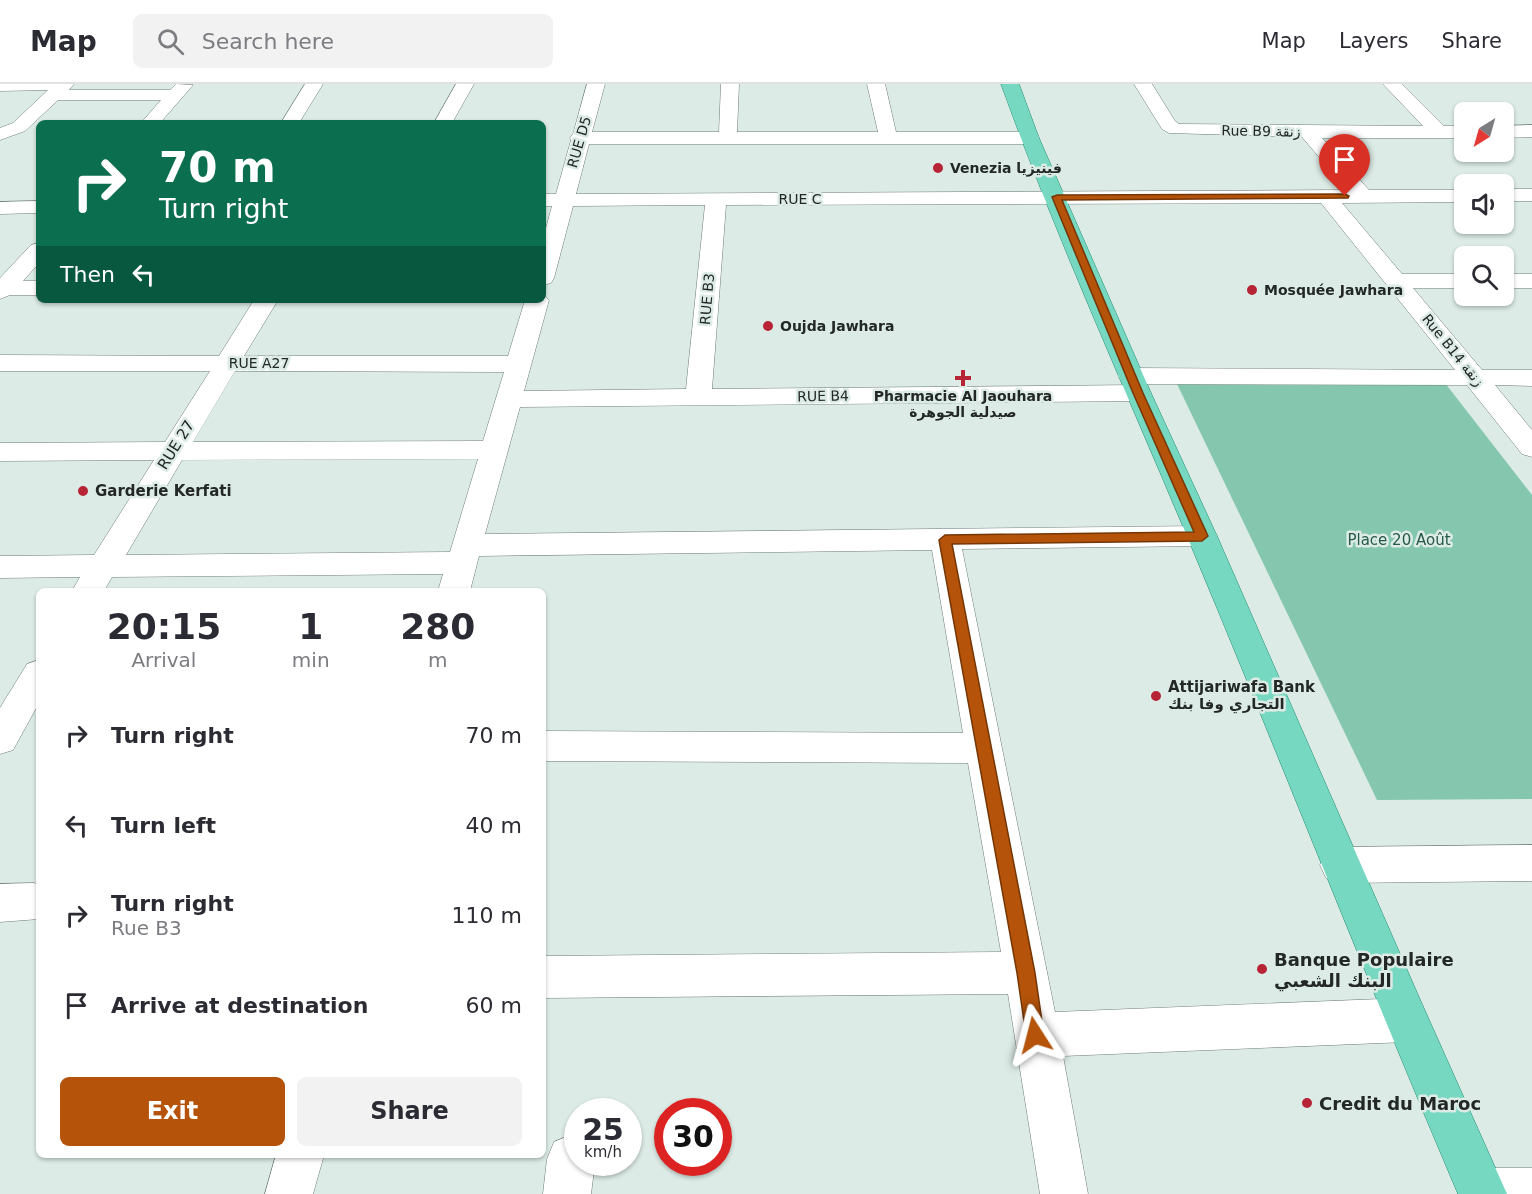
<!DOCTYPE html>
<html lang="en">
<head>
<meta charset="utf-8">
<style>
	body { margin:0; font-family:"DejaVu Sans",Cairo,sans-serif; background:#f2f2f3; color:#2b2b33; height:100vh; display:flex; flex-direction:column; font-size:22px; white-space:nowrap }
	* { box-sizing:border-box; margin:0 }
	p { font-size:20px; color:#7c7c81 }
	.icon { flex:none; width:33px; height:33px; fill:none; stroke:currentColor; stroke-width:2; stroke-linecap:round; stroke-linejoin:round }
	.map { position:relative; flex:1; overflow:hidden }
	.side { position:absolute; left:36px; top:504px; width:510px; height:570px; display:flex; flex-direction:column; background:#fff; border-radius:9px; box-shadow:0 2px 4px #0004 }
	.side>* { flex:none }
	.hud { position:absolute; left:36px; top:36px; width:510px; height:183px; border-radius:9px; box-shadow:0 2px 4px #0004; background:#0b6e4f; color:#fff; overflow:hidden }
	.needle { width:39px; rotate:217deg }
	.controls { position:absolute; left:1454px; top:18px; display:grid; gap:12px }
	.controls a { display:grid; place-items:center; width:60px; height:60px; border-radius:9px; background:#fff; box-shadow:0 2px 4px #0004; font-size:30px }
	.speed { position:absolute; left:564px; top:1014px; display:flex; gap:12px; font-size:30px; font-weight:700; text-align:center }
	.speed>* { display:grid; place-content:center; width:78px; height:78px; border-radius:50%; background:#fff; box-shadow:0 2px 4px #0004; line-height:1 }
	.speed small { font-size:15px; font-weight:400 }
	.speed .limit { border:9px solid #d22; background:#fff; color:#111 }
	.pin { position:absolute; display:grid; place-items:center; width:51px; height:51px; color:#fff; margin:-62px -26px; border-radius:50% 50% 50% 0; rotate:-45deg; box-shadow:0 0 6px #0007 }
	.pin .icon { rotate:45deg }
	.me { position:absolute; width:66px; margin:-33px; rotate:351deg; stroke-linejoin:round; filter:drop-shadow(0 0 4px #0008) }
	.turn { display:flex; align-items:center; gap:21px; height:126px; padding:0 24px; font-size:27px }
	.turn .icon { width:78px; height:78px; stroke-width:2.5 }
	.turn b { display:block; font-size:42px; line-height:51px }
	.then { display:flex; align-items:center; height:57px; padding:0 24px; background:#0003; gap:12px; font-size:22px }
	.eta { display:flex; justify-content:space-evenly; align-items:center; height:102px; text-align:center }
	.eta b { font-size:36px; font-weight:700; line-height:42px }
	.primary-button { display:flex; gap:12px; margin-top:auto; padding:12px 24px }
	.primary-button a { flex:1; height:69px; border-radius:9px; background:#b45309; color:#fff; font-size:24px; font-weight:700; line-height:69px; text-align:center }
	.primary-button a+a { background:#f2f2f3; color:#2b2b33 }
	ul { padding:0; list-style:none }
	li { display:flex; align-items:center; gap:18px; height:90px; padding:0 24px }
	li div { flex:1 }
	li b { display:block; font-size:22px }
	li em { font-style:normal }
	header { display:flex; align-items:center; gap:36px; box-sizing:border-box; height:84px; padding:0 30px; background:#fff; border-bottom:2px solid #e1e1e2 }
	header strong { font-size:28px }
	nav { display:flex; gap:33px; margin-inline-start:auto; font-size:21px }
	.search { width:420px; height:54px; background:#f2f2f3; display:flex; align-items:center; gap:15px; box-sizing:border-box; padding:0 21px; border-radius:9px; color:#7c7c81; font-size:22px }
	.map>svg:first-child { display:block }
	.green { fill:#85c6af }
	.lines { fill:none; stroke-linecap:round; stroke-linejoin:round }
	.minor-casing { stroke:#6e7c77; stroke-width:1 }
	.major-casing { stroke:#1d8a6f; stroke-width:1 }
	.minor { fill:#fff; fill-rule:evenodd }
	.major { fill:#76d8c1; fill-rule:evenodd }
	.route { fill:#b45309; stroke:#753606; stroke-width:1.5 }
	.poi-dot { fill:#b62436; stroke:#dcebe5; stroke-width:2 }
	.labels { text-anchor:middle; dominant-baseline:central; stroke-width:5; stroke-linejoin:round; paint-order:stroke }
	.far-street-label { font-size:14px; fill:#232826; stroke:#dcebe5 }
	.far-poi-label { font-size:14px; font-weight:bold; fill:#232826; stroke:#dcebe5; text-anchor:start }
	.street-label { font-size:15px; fill:#232826; stroke:#dcebe5 }
	.poi-label { font-size:15px; font-weight:bold; fill:#232826; stroke:#dcebe5; text-anchor:start }
	.park-label { font-size:15px; fill:#27594a; stroke:#dcebe5 }
	.near-poi-label { font-size:18px; font-weight:bold; fill:#232826; stroke:#dcebe5; text-anchor:start }
</style>
</head>
<body>
<header>
<strong>Map</strong>
<div class="search"><svg class="icon" aria-label="search" viewBox="0 0 24 24"><circle cx="10" cy="10" r="6"/><path d="M15 15l6 6"/></svg>Search here</div>
<nav><a>Map</a><a>Layers</a><a>Share</a></nav>
</header>
<div class="map">
<svg width="1532" height="1110" viewBox="0 0 1532 1110">
	<rect width="100%" height="100%" fill="#dcebe5"/>
	<path class="green" d="M 1445,299 L 1532,411 L 1532,715 L 1377,716 L 1177,300 Z"/>
	<g class="lines">
		<defs>
			<path id="minor" d="M 0,0 L 74,0 L 69,6 L 170,6 L 176,0 L 193,1 L 160,39 L 141,39 L 161,16 L 58,16 L 25,47 L 0,56 L 0,44 L 13,39 L 48,6 L 0,7 Z
				M 305,0 L 323,0 L 299,39 L 281,39 Z
				M 456,0 L 474,0 L 452,39 L 434,39 Z
				M 587,0 L 605,0 L 592,48 L 719,48 L 721,0 L 739,0 L 737,48 L 878,48 L 867,0 L 885,0 L 896,48 L 1030,48 L 1037,50 L 1039,54 L 1037,58 L 1030,60 L 589,60 L 576,110 L 1347,106 L 1302,53 L 1169,49 L 1162,45 L 1134,0 L 1152,0 L 1175,37 L 1179,40 L 1423,42 L 1383,0 L 1402,0 L 1444,42 L 1464,42 L 1464,54 L 1322,54 L 1369,106 L 1464,106 L 1464,118 L 1342,119 L 1402,190 L 1464,190 L 1464,204 L 1413,204 L 1482,286 L 1532,286 L 1532,302 L 1495,301 L 1532,346 L 1532,373 L 1522,370 L 1467,301 L 1131,300 L 1122,297 L 1118,292 L 1122,287 L 1131,284 L 1455,286 L 1321,119 L 726,121 L 712,305 L 1138,301 L 1147,303 L 1151,309 L 1147,315 L 1138,317 L 520,323 L 485,450 L 1202,442 L 1213,445 L 1217,452 L 1213,459 L 1202,462 L 962,465 L 1055,928 L 1406,914 L 1422,920 L 1428,936 L 1422,952 L 1406,958 L 1063,972 L 1088,1110 L 1040,1110 L 1008,910 L 543,914 L 543,872 L 1001,868 L 968,679 L 543,677 L 543,647 L 963,649 L 932,466 L 479,472 L 470,507 L 438,507 L 443,490 L 112,493 L 104,507 L 72,507 L 80,493 L 0,494 L 0,472 L 94,471 L 154,376 L 0,377 L 0,359 L 165,358 L 210,287 L 0,287 L 0,271 L 219,272 L 254,216 L 278,216 L 244,272 L 508,272 L 525,216 L 543,216 L 543,211 L 549,216 L 524,307 L 686,305 L 705,121 L 573,122 L 554,194 L 551,199 L 543,201 L 543,155 L 552,122 L 543,122 L 543,110 L 556,110 L 571,56 L 570,54 L 573,50 ZM 235,287 L 504,288 L 483,357 L 193,358 ZM 478,375 L 450,468 L 126,471 L 182,376 Z
				M 1532,41 L 1532,53 L 1503,54 L 1503,42 Z
				M 1503,105 L 1532,105 L 1532,117 L 1503,117 Z
				M 39,117 L 39,129 L 0,130 L 0,118 Z
				M 39,159 L 39,179 L 23,197 L 39,197 L 39,211 L 10,211 L 0,215 L 0,194 L 31,161 Z
				M 1503,190 L 1532,190 L 1532,204 L 1503,204 Z
				M 39,576 L 39,619 L 13,666 L 0,670 L 0,624 L 27,580 Z
				M 1532,761 L 1532,797 L 1340,799 L 1326,794 L 1320,781 L 1326,768 L 1340,763 Z
				M 34,799 L 39,801 L 39,835 L 0,838 L 0,800 Z
				M 571,1051 L 578,1054 L 578,1078 L 595,1078 L 591,1110 L 543,1110 L 547,1075 L 554,1058 Z
				M 276,1071 L 324,1071 L 313,1110 L 265,1110 Z
				M 1482,1084 L 1532,1084 L 1532,1110 L 1458,1110 L 1465,1091 Z"/>
			<path id="major" d="M 1001,0 L 1019,0 L 1039,54 L 1151,309 L 1217,452 L 1422,920 L 1507,1110 L 1458,1110 C 1365,892 1279,671 1187,452 C 1124,302 1056,153 1001,0 Z"/>
		</defs>
		<use href="#minor" class="minor-casing"/>
		<use href="#major" class="major-casing"/>
		<use href="#minor" class="minor"/>
		<use href="#major" class="major"/>
	</g>
	<path class="route" d="M 1345,110 L 1349,112 L 1348,114 L 1062,116 L 1143,309 L 1208,452 L 1202,457 L 952,460 L 1035,889 L 1044,951 L 1042,958 L 1035,960 L 1029,958 L 1026,951 L 1017,889 L 939,456 L 945,451 L 1194,448 L 1133,309 L 1052,113 L 1057,111 Z"/>
	<g class="poi-dot">
		<circle cx="938" cy="84" r="6"/>
		<circle cx="1252" cy="206" r="6"/>
		<circle cx="768" cy="242" r="6"/>
		<path d="M960 285h6v6h6v6h-6v6h-6v-6h-6v-6h6z"/>
		<circle cx="83" cy="407" r="6"/>
		<circle cx="1156" cy="612" r="6"/>
		<circle cx="1262" cy="885" r="6"/>
		<circle cx="1307" cy="1019" r="6"/>
	</g>
	<g class="labels">
		<g class="far-street-label">
			<text transform="translate(1261 47) rotate(1)">Rue B9 زنقة</text>
			<text transform="translate(579 58) rotate(-74)">RUE D5</text>
			<text x="800" y="115">RUE C</text>
			<text transform="translate(707 215) rotate(-85)">RUE B3</text>
			<text transform="translate(1453 266) rotate(51)">Rue B14 زنقة</text>
			<text x="259" y="279">RUE A27</text>
			<text transform="translate(823 312) rotate(-1)">RUE B4</text>
		</g>
		<g class="far-poi-label">
			<text x="950" y="84">Venezia فينيزيا</text>
			<text x="1264" y="206">Mosquée Jawhara</text>
			<text x="780" y="242">Oujda Jawhara</text>
			<text x="963" y="312" text-anchor="middle">Pharmacie Al Jaouhara<tspan x="963" dy="16">صيدلية الجوهرة</tspan></text>
		</g>
		<g class="street-label">
			<text transform="translate(176 361) rotate(-58)">RUE 27</text>
		</g>
		<g class="poi-label">
			<text x="95" y="407">Garderie Kerfati</text>
			<text x="1168" y="603">Attijariwafa Bank<tspan x="1168" dy="17">التجاري وفا بنك</tspan></text>
		</g>
		<g class="park-label">
			<text x="1399" y="456">Place 20 Août</text>
		</g>
		<g class="near-poi-label">
			<text x="1274" y="875">Banque Populaire<tspan x="1274" dy="21">البنك الشعبي</tspan></text>
			<text x="1319" y="1019">Credit du Maroc</text>
		</g>
	</g>
</svg>
<div class="controls">
<a><svg class="needle" viewBox="-14 -14 28 28"><path d="M0-13l5 13h-10z" fill="#e53935"/><path d="M0 13l5-13h-10z" fill="#7c7c81"/></svg></a>
<a><svg class="icon" aria-label="sound" viewBox="0 0 24 24"><path d="M4 9h4l5-4v14l-5-4H4zM17 9q2 3 0 6"/></svg></a>
<a><svg class="icon" aria-label="search" viewBox="0 0 24 24"><circle cx="10" cy="10" r="6"/><path d="M15 15l6 6"/></svg></a>
</div>
<div class="speed"><div>25<small>km/h</small></div><div class="limit">30</div></div>
<div class="pin" style="left:1345px;top:112px;background:#d93025"><svg class="icon" aria-label="arrive" viewBox="0 0 24 24"><path d="M6 21V4h12l-3 4 3 4H6"/></svg></div>
<svg class="me" style="left:1035px;top:951px" viewBox="-20 -20 40 40"><path d="M0-17L14 15 0 8-14 15z" fill="#b45309" stroke="#fff" stroke-width="4"/></svg>
<div class="hud">
<div class="turn"><svg class="icon" aria-label="right" viewBox="0 0 24 24"><path d="M7 20v-9h11M14 6l5 5-5 5"/></svg><div><b>70 m</b>Turn right</div></div>
<div class="then">Then<svg class="icon" aria-label="left" viewBox="0 0 24 24"><path d="M17 20v-9H6M10 6l-5 5 5 5"/></svg></div>
</div>
<section class="side">
<div class="eta">
<div><b>20:15</b><p>Arrival</p></div>
<div><b>1</b><p>min</p></div>
<div><b>280</b><p>m</p></div>
</div>
<ul>
<li><svg class="icon" aria-label="right" viewBox="0 0 24 24"><path d="M7 20v-9h11M14 6l5 5-5 5"/></svg><div><b>Turn right</b></div><em>70 m</em></li>
<li><svg class="icon" aria-label="left" viewBox="0 0 24 24"><path d="M17 20v-9H6M10 6l-5 5 5 5"/></svg><div><b>Turn left</b></div><em>40 m</em></li>
<li><svg class="icon" aria-label="right" viewBox="0 0 24 24"><path d="M7 20v-9h11M14 6l5 5-5 5"/></svg><div><b>Turn right</b><p>Rue B3</p></div><em>110 m</em></li>
<li><svg class="icon" aria-label="arrive" viewBox="0 0 24 24"><path d="M6 21V4h12l-3 4 3 4H6"/></svg><div><b>Arrive at destination</b></div><em>60 m</em></li>
</ul>
<div class="primary-button"><a>Exit</a><a>Share</a></div>
</section>
</div>
</body>
</html>
